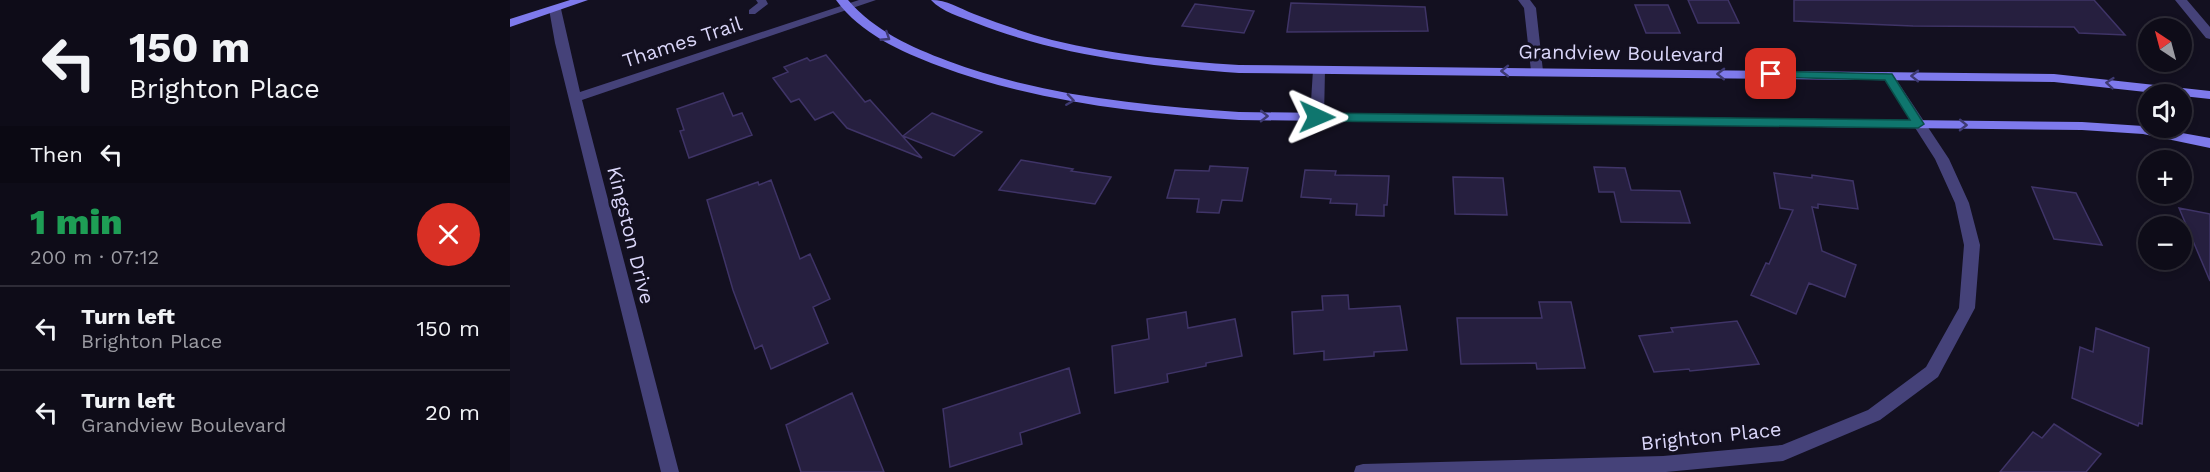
<!DOCTYPE html>
<html lang="en">
<head>
<meta charset="utf-8">
<style>
	body { margin:0; font-family:"Work Sans",sans-serif; background:#171521; color:#f1f3f6; height:100vh; display:flex; flex-direction:column; font-size:22px; white-space:nowrap }
	* { box-sizing:border-box; margin:0 }
	p { font-size:20px; color:#9b9ba2 }
	.icon { flex:none; width:33px; height:33px; fill:none; stroke:currentColor; stroke-width:2; stroke-linecap:round; stroke-linejoin:round }
	.map { position:relative; flex:1; overflow:hidden }
	.drawer { display:flex; flex-direction:column; background:#0e0c18; width:510px }
	.drawer>* { flex:none }
	.top-card { background:#0e0c18; color:#f1f3f6; overflow:hidden }
	.needle { width:39px; rotate:324deg }
	.buttons { position:absolute; left:1628px; top:18px; display:grid; gap:12px }
	.buttons a { display:grid; place-items:center; width:54px; height:54px; border-radius:50%; background:#0e0c18; box-shadow:0 3px 9px #0003,0 0 0 2px #2e2c37; font-size:30px }
	.pin { position:absolute; display:grid; place-items:center; width:51px; height:51px; color:#fff; margin:-26px; border-radius:12px; box-shadow:0 3px 9px #0006 }
	.me { position:absolute; width:66px; margin:-33px; rotate:91deg; stroke-linejoin:round; filter:drop-shadow(0 0 4px #0008) }
	.turn { display:flex; align-items:center; gap:21px; height:126px; padding:0 30px; font-size:27px }
	.turn .icon { width:78px; height:78px; stroke-width:2.5 }
	.turn b { display:block; font-size:42px; line-height:51px }
	.then { display:flex; align-items:center; height:57px; padding:0 30px; background:#0003; gap:12px; font-size:22px }
	.round { display:grid; place-items:center; flex:none; width:63px; height:63px; border-radius:32px; background:#171521 }
	.headline { display:flex; align-items:center; justify-content:space-between; height:102px; padding:0 30px }
	h1 { font-size:36px; font-weight:800; line-height:45px; color:#1e9e55 }
	ul { padding:0; list-style:none }
	li { display:flex; align-items:center; gap:18px; height:84px; padding:0 30px; border-top:2px solid #2e2c37 }
	li div { flex:1 }
	li b { display:block; font-size:22px }
	li em { font-style:normal }
	main { display:flex; flex:1; min-height:0 }
	.map>svg:first-child { display:block }
	.building { fill:#261f3f; stroke:#3f3467; stroke-width:1.5 }
	.lines { fill:none; stroke-linecap:round; stroke-linejoin:round }
	.lane { fill:#454279; fill-rule:evenodd }
	.street { fill:#454279; fill-rule:evenodd }
	.secondary { fill:#7e7aec; fill-rule:evenodd }
	.oneway { stroke:#3e3a72 }
	.route { fill:#0f766e; stroke:#0a4d48; stroke-width:1.5 }
	.labels { text-anchor:middle; dominant-baseline:central; stroke-width:6; stroke-linejoin:round; paint-order:stroke }
	.street-label { font-size:20px; fill:#dad6f9; stroke:#131020 }
</style>
</head>
<body>
<main>
<section class="drawer">
<div class="top-card">
<div class="turn"><svg class="icon" aria-label="left" viewBox="0 0 24 24"><path d="M17 20v-9H6M10 6l-5 5 5 5"/></svg><div><b>150 m</b>Brighton Place</div></div>
<div class="then">Then<svg class="icon" aria-label="left" viewBox="0 0 24 24"><path d="M17 20v-9H6M10 6l-5 5 5 5"/></svg></div>
</div>
<div class="headline"><div><h1>1 min</h1><p>200 m · 07:12</p></div><a class="round" style="background:#d93025;color:#fff"><svg class="icon" aria-label="close" viewBox="0 0 24 24"><path d="M6 6l12 12M18 6L6 18"/></svg></a></div>
<ul>
<li><svg class="icon" aria-label="left" viewBox="0 0 24 24"><path d="M17 20v-9H6M10 6l-5 5 5 5"/></svg><div><b>Turn left</b><p>Brighton Place</p></div><em>150 m</em></li>
<li><svg class="icon" aria-label="left" viewBox="0 0 24 24"><path d="M17 20v-9H6M10 6l-5 5 5 5"/></svg><div><b>Turn left</b><p>Grandview Boulevard</p></div><em>20 m</em></li>
</ul>
</section>
<div class="map">
<svg width="1700" height="472" viewBox="0 0 1700 472">
	<rect width="100%" height="100%" fill="#131020"/>
	<path class="building" d="M 1178,0 L 1218,0 L 1229,23 L 1188,23 Z
		M 1284,0 L 1584,0 L 1615,35 L 1569,33 L 1564,27 L 1403,26 L 1284,21 Z
		M 781,3 L 915,7 L 918,31 L 777,32 Z
		M 685,4 L 744,11 L 734,33 L 672,26 Z
		M 1125,5 L 1158,5 L 1170,33 L 1136,33 Z
		M 316,55 L 355,102 L 360,100 L 412,158 L 337,128 L 323,112 L 305,120 L 289,99 L 281,102 L 263,78 L 278,72 L 274,67 L 297,58 L 300,61 Z
		M 213,93 L 223,116 L 232,113 L 242,135 L 179,158 L 170,131 L 174,130 L 167,109 Z
		M 422,113 L 472,132 L 444,156 L 393,136 Z
		M 511,160 L 563,169 L 561,171 L 601,177 L 585,204 L 489,190 Z
		M 700,166 L 738,168 L 732,201 L 712,200 L 709,213 L 687,212 L 689,199 L 657,198 L 665,170 L 699,171 Z
		M 1084,167 L 1115,168 L 1121,190 L 1170,191 L 1180,223 L 1111,222 L 1104,192 L 1089,192 Z
		M 795,170 L 826,171 L 825,175 L 879,176 L 877,205 L 874,205 L 874,216 L 846,215 L 847,204 L 820,203 L 821,199 L 791,197 Z
		M 1264,173 L 1302,178 L 1302,175 L 1343,181 L 1348,209 L 1308,204 L 1308,208 L 1302,207 L 1312,251 L 1346,265 L 1335,297 L 1299,283 L 1286,314 L 1241,295 L 1256,263 L 1259,264 L 1283,210 L 1270,208 Z
		M 943,177 L 993,178 L 997,215 L 945,214 Z
		M 261,180 L 290,259 L 300,254 L 320,299 L 303,307 L 318,343 L 261,369 L 252,345 L 245,349 L 223,290 L 197,200 L 248,182 L 249,185 Z
		M 1522,187 L 1566,193 L 1592,245 L 1544,239 Z
		M 1669,208 L 1700,214 L 1700,281 Z
		M 838,295 L 839,309 L 890,306 L 897,350 L 864,352 L 864,356 L 814,360 L 814,351 L 784,354 L 782,312 L 813,310 L 812,296 Z
		M 1029,302 L 1061,302 L 1075,368 L 1027,369 L 1026,363 L 951,364 L 947,318 L 1032,318 Z
		M 676,312 L 678,328 L 725,319 L 732,356 L 696,363 L 696,366 L 657,374 L 658,382 L 605,393 L 602,346 L 639,339 L 637,319 Z
		M 1227,321 L 1249,364 L 1180,371 L 1179,369 L 1144,372 L 1129,336 L 1163,332 L 1161,328 Z
		M 1586,328 L 1639,348 L 1632,424 L 1629,423 L 1628,426 L 1562,398 L 1570,347 L 1583,352 Z
		M 559,368 L 570,413 L 510,433 L 512,444 L 440,467 L 433,409 Z
		M 342,393 L 374,472 L 291,472 L 276,425 Z
		M 1544,424 L 1591,454 L 1576,472 L 1490,472 L 1523,432 L 1532,438 Z"/>
	<g class="lines">
		<path class="lane" d="M 246,0 L 256,0 L 258,4 L 245,14 L 239,14 L 239,10 L 248,3 Z"/>
		<path class="street" d="M 349,0 L 366,0 L 72,100 L 169,472 L 151,472 L 45,43 L 39,9 L 45,6 L 51,9 L 70,92 Z
			M 1008,0 L 1020,0 L 1026,8 L 1033,71 L 1031,74 L 1027,75 L 1021,71 L 1014,8 Z
			M 1665,0 L 1677,0 L 1700,27 L 1700,39 L 1696,38 Z
			M 809,66 L 815,70 L 814,117 L 807,121 L 800,117 L 803,70 Z
			M 1378,72 L 1382,73 L 1439,159 L 1459,203 L 1470,245 L 1465,308 L 1428,377 L 1370,420 L 1273,461 L 1156,472 L 844,472 L 846,466 L 853,464 L 1153,456 L 1272,445 L 1358,410 L 1416,367 L 1449,308 L 1454,245 L 1445,203 L 1425,159 L 1372,76 Z"/>
		<path class="secondary" d="M 60,0 L 78,0 L 0,27 L 0,19 Z
			M 326,0 L 338,0 C 365,31 401,47 438,61 C 532,96 630,105 729,112 L 1572,122 L 1633,126 L 1700,138 L 1700,148 L 1633,134 L 1572,130 L 729,120 C 626,113 526,102 429,66 C 390,51 351,34 326,0 Z
			M 421,0 C 437,0 449,8 464,14 C 490,24 516,33 542,40 C 604,55 666,61 729,65 L 1544,74 L 1700,91 L 1700,99 L 1544,82 L 729,73 C 639,66 550,56 466,23 C 451,17 432,12 421,0 Z"/>
	</g>
	<defs><path id="oneway-chevron" d="M-2-3.5L2.5 0L-2 3.5" fill="none" stroke-width="1.6" stroke-linecap="round" stroke-linejoin="round" transform="scale(1.5)"/></defs>
	<g class="oneway">
		<use href="#oneway-chevron" transform="translate(376 37) rotate(33)"/>
		<use href="#oneway-chevron" transform="translate(995 71) rotate(-180)"/>
		<use href="#oneway-chevron" transform="translate(1211 74) rotate(-179)"/>
		<use href="#oneway-chevron" transform="translate(1405 76) rotate(-179)"/>
		<use href="#oneway-chevron" transform="translate(1600 83) rotate(-175)"/>
		<use href="#oneway-chevron" transform="translate(560 100) rotate(8)"/>
		<use href="#oneway-chevron" transform="translate(754 116) rotate(1)"/>
		<use href="#oneway-chevron" transform="translate(1453 125) rotate(1)"/>
	</g>
	<path class="route" d="M 1261,71 L 1382,74 L 1414,124 L 1408,128 L 807,121 L 801,117 L 807,113 L 1400,120 L 1375,80 L 1257,77 L 1256,74 Z"/>
	<g class="labels">
		<g class="street-label">
			<text transform="translate(172 42) rotate(-18)">Thames Trail</text>
			<text transform="translate(1111 53) rotate(1)">Grandview Boulevard</text>
			<text transform="translate(121 235) rotate(76)">Kingston Drive</text>
			<text transform="translate(1201 436) rotate(-6)">Brighton Place</text>
		</g>
	</g>
</svg>
<div class="buttons">
<a><svg class="needle" viewBox="-14 -14 28 28"><path d="M0-13l5 13h-10z" fill="#e53935"/><path d="M0 13l5-13h-10z" fill="#9b9ba2"/></svg></a>
<a><svg class="icon" aria-label="sound" viewBox="0 0 24 24"><path d="M4 9h4l5-4v14l-5-4H4zM17 9q2 3 0 6"/></svg></a>
<a>+</a>
<a>−</a>
</div>
<div class="pin" style="left:1261px;top:74px;background:#d93025"><svg class="icon" aria-label="arrive" viewBox="0 0 24 24"><path d="M6 21V4h12l-3 4 3 4H6"/></svg></div>
<svg class="me" style="left:807px;top:117px" viewBox="-20 -20 40 40"><path d="M0-17L14 15 0 8-14 15z" fill="#0f766e" stroke="#fff" stroke-width="4"/></svg>
</div>
</main>
</body>
</html>
